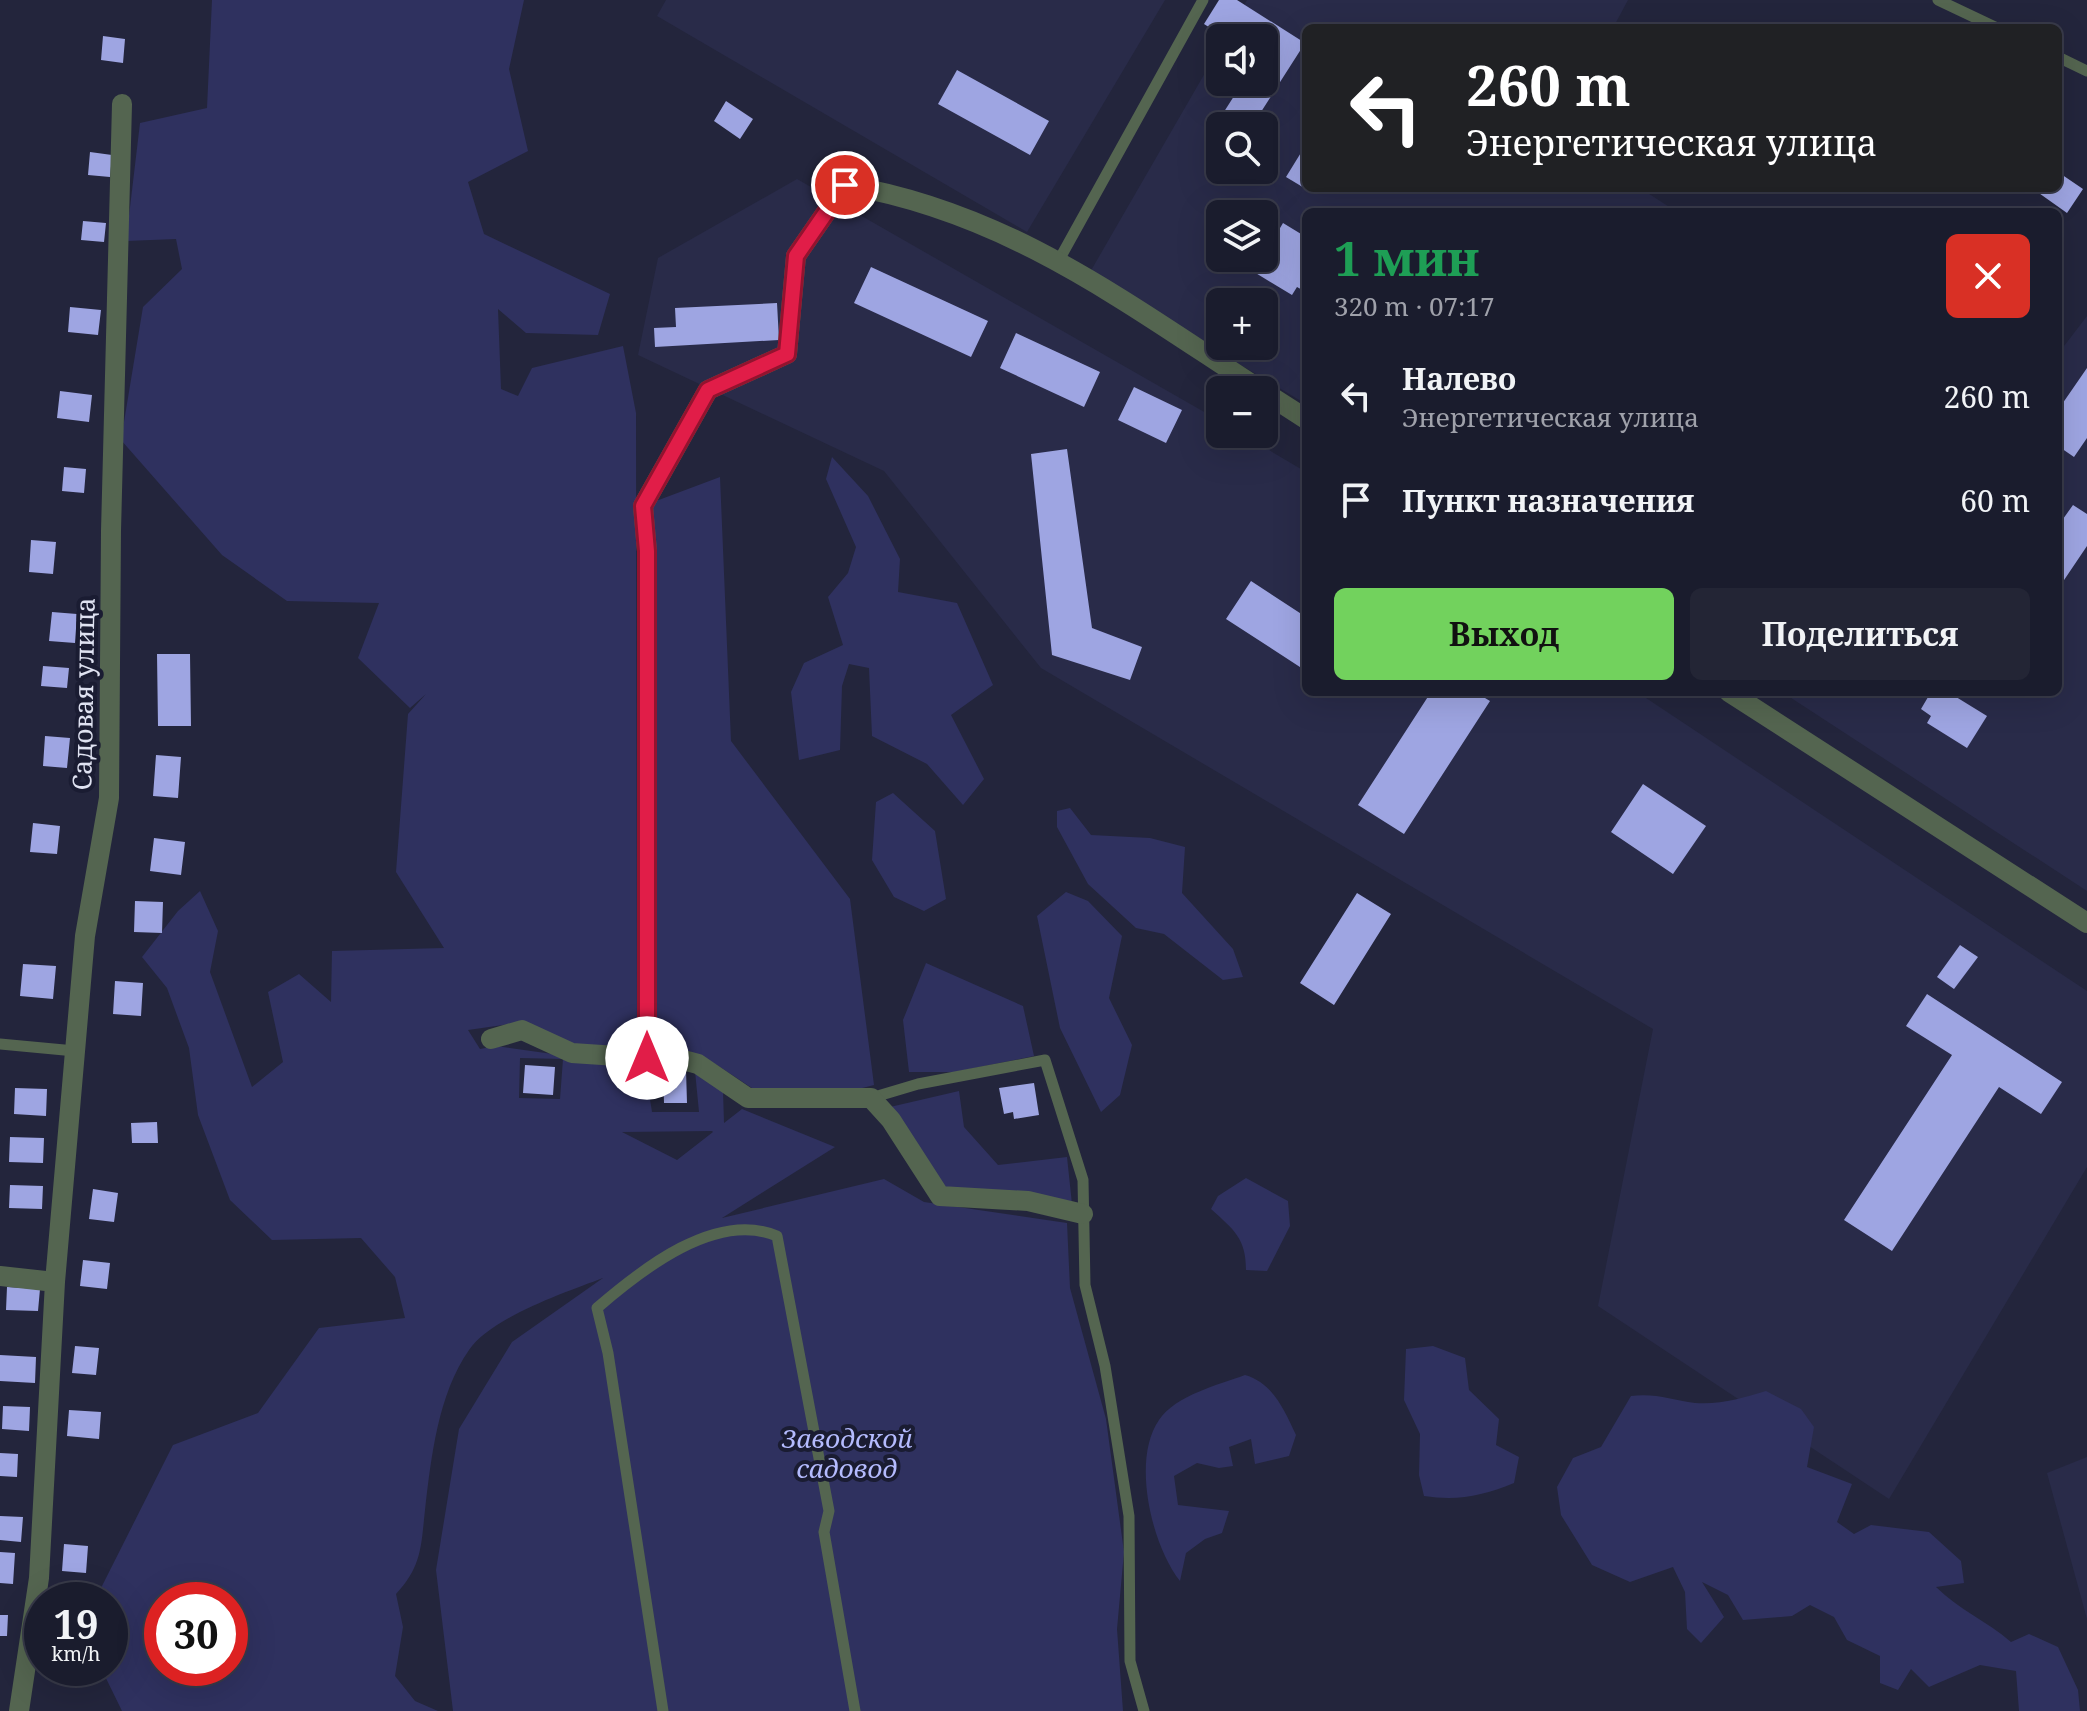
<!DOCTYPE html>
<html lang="ru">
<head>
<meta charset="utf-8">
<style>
	body { margin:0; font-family:"Noto Serif",serif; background:#232535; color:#f1f3f6; height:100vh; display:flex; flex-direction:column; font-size:30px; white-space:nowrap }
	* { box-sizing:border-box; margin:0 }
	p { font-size:26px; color:#9fa1aa }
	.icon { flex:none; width:44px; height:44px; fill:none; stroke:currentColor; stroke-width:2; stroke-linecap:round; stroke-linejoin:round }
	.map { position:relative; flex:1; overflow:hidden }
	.side { position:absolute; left:1302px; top:208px; width:760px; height:488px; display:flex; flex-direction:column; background:#1a1c2d; border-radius:12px; box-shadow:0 8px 32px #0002,0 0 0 2px #383a49 }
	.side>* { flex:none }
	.top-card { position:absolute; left:1302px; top:24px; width:760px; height:168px; border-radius:12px; box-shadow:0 8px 32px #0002,0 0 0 2px #383a49; background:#202124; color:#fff; overflow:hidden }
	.tools { position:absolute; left:1206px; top:24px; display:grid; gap:16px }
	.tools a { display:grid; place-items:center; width:72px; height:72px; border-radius:12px; background:#1a1c2d; box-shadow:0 8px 32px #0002,0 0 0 2px #383a49; font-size:40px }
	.speed { position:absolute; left:24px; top:1582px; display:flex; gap:16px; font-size:40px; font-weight:700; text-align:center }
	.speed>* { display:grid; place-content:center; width:104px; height:104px; border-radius:50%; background:#1a1c2d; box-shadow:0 8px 32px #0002,0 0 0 2px #383a49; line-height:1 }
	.speed small { font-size:20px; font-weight:400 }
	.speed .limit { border:12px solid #d22; background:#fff; color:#111 }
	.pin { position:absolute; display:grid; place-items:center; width:68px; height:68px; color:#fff; margin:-34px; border:4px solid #fff; border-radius:50%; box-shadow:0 2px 8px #0007 }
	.me { position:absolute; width:88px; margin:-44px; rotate:0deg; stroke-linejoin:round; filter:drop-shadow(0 0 6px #0008) }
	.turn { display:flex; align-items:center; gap:28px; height:168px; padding:0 32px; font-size:36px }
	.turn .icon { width:104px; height:104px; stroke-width:2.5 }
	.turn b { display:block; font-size:56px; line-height:68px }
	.round { display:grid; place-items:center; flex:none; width:84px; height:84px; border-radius:12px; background:#232535 }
	.overview { display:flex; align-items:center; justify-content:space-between; height:136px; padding:0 32px }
	h1 { font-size:48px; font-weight:700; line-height:60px; color:#1e9e55 }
	.primary-button { display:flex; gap:16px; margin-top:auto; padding:16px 32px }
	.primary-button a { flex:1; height:92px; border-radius:12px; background:#72d25d; color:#111; font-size:32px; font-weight:700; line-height:92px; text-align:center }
	.primary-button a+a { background:#232535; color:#f1f3f6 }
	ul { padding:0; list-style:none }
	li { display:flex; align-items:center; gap:24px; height:104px; padding:0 32px }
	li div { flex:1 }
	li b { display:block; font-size:30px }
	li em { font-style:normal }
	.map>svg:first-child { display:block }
	.built { fill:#292b49; fill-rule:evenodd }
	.green { fill:#2f315f; fill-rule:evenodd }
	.building { fill:#9ea5e2 }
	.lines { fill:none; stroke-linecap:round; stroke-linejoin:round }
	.lane { stroke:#546550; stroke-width:11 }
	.street { stroke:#546550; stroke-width:20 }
	.route-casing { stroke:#92132f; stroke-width:20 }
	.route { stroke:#e11d48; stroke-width:14 }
	.labels { text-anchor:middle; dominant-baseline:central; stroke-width:8; stroke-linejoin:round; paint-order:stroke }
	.street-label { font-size:26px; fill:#dfe2f1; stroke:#1a1c32 }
	.park-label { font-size:26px; font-style:italic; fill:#b4bbfe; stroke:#1a1c32 }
</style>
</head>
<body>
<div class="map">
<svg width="2087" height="1711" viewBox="0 0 2087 1711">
	<rect width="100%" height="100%" fill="#23253c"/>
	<path class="built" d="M 666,0 L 1165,0 L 1027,232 L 657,16 Z
		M 1247,0 L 1628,0 L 1613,28 L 1306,28 L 1306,188 L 1640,188 L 1677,212 L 1306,212 L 1306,404 L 1089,274 L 1220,47 L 1220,82 L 1264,82 L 1264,38 L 1225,38 ZM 1220,126 L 1264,126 L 1264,170 L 1220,170 ZM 1220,214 L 1264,214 L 1264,258 L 1220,258 ZM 1220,302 L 1264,302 L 1264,346 L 1220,346 Z
		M 797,179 L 1220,421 L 1220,434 L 1242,434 L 1306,472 L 1306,692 L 1637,692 L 2087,991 L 2087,1167 L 1889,1499 L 1598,1306 L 1653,1029 L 1041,668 L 884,471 L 638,355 L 658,258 Z
		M 2087,316 L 2087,891 L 1782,692 L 2058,692 L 2058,354 Z
		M 2087,1457 L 2087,1619 L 2047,1473 Z"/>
	<path class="green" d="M 212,0 L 524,0 L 509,69 L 528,151 L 468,182 L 484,234 L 610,294 L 598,335 L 526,333 L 498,309 L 501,389 L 518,396 L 532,368 L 623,346 L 636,413 L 637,1049 L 554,1043 L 525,1022 L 468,1030 L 480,1049 L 496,1046 L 645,1067 L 652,1112 L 699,1112 L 695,1071 L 723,1091 L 724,1123 L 742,1109 L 835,1147 L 722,1218 L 884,1179 L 924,1202 L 1067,1223 L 1070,1288 L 1106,1419 L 1124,1552 L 1117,1629 L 1123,1711 L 453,1711 L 436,1570 L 459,1429 L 512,1342 L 603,1278 C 566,1292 492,1317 469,1350 C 438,1394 431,1458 425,1510 C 421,1546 422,1566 396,1594 L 403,1627 L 395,1676 L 415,1701 L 438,1711 L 122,1711 L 101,1668 L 110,1668 L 110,1600 L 102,1600 L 102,1586 L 173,1445 L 258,1413 L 319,1328 L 405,1318 L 395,1277 L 361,1238 L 272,1240 L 230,1200 L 198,1115 L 189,1048 L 167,988 L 142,957 L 178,911 L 200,891 L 218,931 L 210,972 L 252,1087 L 283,1062 L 268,992 L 299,974 L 331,1002 L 332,951 L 444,948 L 396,872 L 408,714 L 426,694 L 410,708 L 358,658 L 379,603 L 287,601 L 222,555 L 121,440 L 143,307 L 182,269 L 176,239 L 126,241 L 140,123 L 207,108 ZM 520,1058 L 563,1059 L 560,1099 L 519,1098 ZM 622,1132 L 712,1131 L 713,1132 L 677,1160 ZM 162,1600 L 230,1600 L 230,1668 L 162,1668 Z
		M 832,457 L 868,496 L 900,559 L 898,592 L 957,603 L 993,685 L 951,715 L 984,779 L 963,805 L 927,764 L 872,736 L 869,668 L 849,664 L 842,686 L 840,750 L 799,760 L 791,692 L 804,663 L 843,645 L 828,597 L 848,573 L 856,547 L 826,479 Z
		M 720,477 L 731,741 L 850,899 L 874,1085 L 831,1096 L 761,1094 L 717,1065 L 655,1034 L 648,504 Z
		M 893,793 L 935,831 L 946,899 L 924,911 L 894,897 L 872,860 L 876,802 Z
		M 1070,808 L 1091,835 L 1150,838 L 1185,847 L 1182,893 L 1233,949 L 1243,977 L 1223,980 L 1164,934 L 1136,928 L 1088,884 L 1057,827 L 1057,811 Z
		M 1066,892 L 1088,901 L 1122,936 L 1109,998 L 1132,1045 L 1120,1095 L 1101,1112 L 1060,1028 L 1037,916 Z
		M 926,963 L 1023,1006 L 1034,1056 L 955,1072 L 909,1072 L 903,1020 Z
		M 959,1091 L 964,1127 L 998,1165 L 1067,1157 L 1072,1204 L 946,1188 L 890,1107 Z
		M 1246,1178 L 1288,1201 L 1290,1226 L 1267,1271 L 1246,1270 C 1246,1238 1234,1230 1211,1209 L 1218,1196 Z
		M 1433,1346 L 1465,1358 L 1469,1390 L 1499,1419 L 1496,1445 L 1519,1457 L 1514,1483 C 1482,1496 1458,1501 1424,1496 L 1419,1475 L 1420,1434 L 1404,1400 L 1406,1349 Z
		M 1245,1375 C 1273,1383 1284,1410 1296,1435 L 1289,1456 L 1255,1464 L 1251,1439 L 1229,1447 L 1233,1466 L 1219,1468 L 1197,1463 L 1174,1476 L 1178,1505 L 1229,1511 L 1222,1533 L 1205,1539 L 1186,1553 L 1180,1581 C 1152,1546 1131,1460 1159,1420 C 1176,1395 1218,1385 1245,1375 Z
		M 1766,1391 L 1801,1409 L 1814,1427 L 1807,1467 L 1852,1484 L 1837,1522 L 1854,1534 L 1871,1525 L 1929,1532 L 1961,1561 L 1964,1583 L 1936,1587 C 1959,1610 1987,1621 2011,1642 L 2029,1634 L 2058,1647 L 2078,1690 L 2080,1711 L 2019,1711 L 2016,1671 L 1980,1665 L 1929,1687 L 1911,1669 L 1898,1690 L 1880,1683 L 1880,1656 L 1847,1640 L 1834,1617 L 1810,1605 L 1792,1616 L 1743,1620 L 1728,1595 L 1702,1582 L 1724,1617 L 1701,1643 L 1687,1629 L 1685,1592 L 1673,1567 L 1630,1582 L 1592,1565 L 1561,1515 L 1557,1487 L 1573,1458 L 1601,1447 L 1631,1396 C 1656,1393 1672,1400 1695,1403 C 1720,1405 1743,1398 1766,1391 Z"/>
	<path class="building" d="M 1219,0 L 1237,0 L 1305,43 L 1252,126 L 1220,126 L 1220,134 L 1213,129 L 1243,82 L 1264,82 L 1264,38 L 1226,38 L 1204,24 Z
		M 103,36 L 125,39 L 123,63 L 101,60 Z
		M 957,70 L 1049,121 L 1030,155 L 938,104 Z
		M 726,101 L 753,119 L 740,139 L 714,121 Z
		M 1302,151 L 1306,154 L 1306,189 L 1286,177 Z
		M 90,152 L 112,155 L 110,177 L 88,175 Z
		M 2058,172 L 2083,189 L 2067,213 L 2036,191 L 2058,188 Z
		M 83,221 L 106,223 L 104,242 L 81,240 Z
		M 1283,223 L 1306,237 L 1306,292 L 1297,287 L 1292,295 L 1254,272 Z
		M 871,267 L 988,321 L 971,357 L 854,303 Z
		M 777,303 L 779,340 L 655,347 L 654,328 L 676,327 L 675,308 Z
		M 70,307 L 101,310 L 98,335 L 68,332 Z
		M 1016,333 L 1100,372 L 1084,407 L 1000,368 Z
		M 2087,368 L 2087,438 L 2074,457 L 2058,446 L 2058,410 Z
		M 1134,387 L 1182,410 L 1166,443 L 1118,420 Z
		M 60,391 L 92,395 L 89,422 L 57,418 Z
		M 1067,449 L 1092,628 L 1142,647 L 1130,680 L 1052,655 L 1031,454 Z
		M 64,467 L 86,469 L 84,493 L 62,491 Z
		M 2073,505 L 2087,514 L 2087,546 L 2058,589 L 2058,526 Z
		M 31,540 L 56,542 L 53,574 L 29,572 Z
		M 1251,581 L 1306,617 L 1303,669 L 1226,619 Z
		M 52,612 L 77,614 L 75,643 L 49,641 Z
		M 157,654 L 190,654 L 191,726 L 158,726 Z
		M 43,666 L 69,668 L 67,688 L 41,686 Z
		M 1431,692 L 1475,692 L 1490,701 L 1404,834 L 1358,805 Z
		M 1931,692 L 1948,692 L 1987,716 L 1967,748 L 1927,723 L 1931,716 L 1921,709 Z
		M 45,736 L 70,738 L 67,768 L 43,766 Z
		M 156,755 L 181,757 L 178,798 L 153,796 Z
		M 1643,784 L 1706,826 L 1673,874 L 1611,832 Z
		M 33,823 L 60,826 L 57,854 L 30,852 Z
		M 154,838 L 185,842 L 181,875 L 150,871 Z
		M 1357,893 L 1391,914 L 1334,1005 L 1300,983 Z
		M 135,901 L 163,902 L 162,933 L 134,932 Z
		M 1960,945 L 1978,957 L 1954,989 L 1937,977 Z
		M 23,964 L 56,966 L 53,999 L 20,996 Z
		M 115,981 L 143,983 L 141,1016 L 113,1014 Z
		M 1927,994 L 2062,1082 L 2041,1114 L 1999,1087 L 1892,1251 L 1844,1220 L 1952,1055 L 1906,1026 Z
		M 525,1065 L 555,1067 L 553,1095 L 523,1093 Z
		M 663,1070 L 686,1070 L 687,1103 L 664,1103 Z
		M 1034,1083 L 1039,1115 L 1014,1119 L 1013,1112 L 1004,1114 L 999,1088 Z
		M 15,1088 L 47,1089 L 46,1116 L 14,1114 Z
		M 157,1122 L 158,1143 L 132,1143 L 131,1123 Z
		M 10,1137 L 44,1138 L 43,1163 L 9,1162 Z
		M 10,1185 L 43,1186 L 42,1209 L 9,1208 Z
		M 93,1189 L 118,1193 L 114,1222 L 89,1219 Z
		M 83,1260 L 110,1263 L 107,1289 L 80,1286 Z
		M 7,1287 L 40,1289 L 38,1311 L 6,1310 Z
		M 75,1346 L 99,1348 L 96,1375 L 72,1373 Z
		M 0,1355 L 36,1357 L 35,1383 L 0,1381 Z
		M 3,1406 L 30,1407 L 29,1431 L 2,1429 Z
		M 69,1410 L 101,1412 L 99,1439 L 67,1436 Z
		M 0,1453 L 18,1454 L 17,1477 L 0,1476 Z
		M 0,1516 L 23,1517 L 21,1542 L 0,1540 Z
		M 64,1544 L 88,1546 L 86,1573 L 62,1571 Z
		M 0,1552 L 15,1553 L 13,1584 L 0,1583 Z
		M 0,1615 L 8,1615 L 7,1636 L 0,1636 Z"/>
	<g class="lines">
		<path class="lane" d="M 1938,0 L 1997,28
			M 2058,57 L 2087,71
			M 1059,260 L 1203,0
			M 0,1044 L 75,1051
			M 871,1098 L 918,1084 L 1045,1060 L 1083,1180 L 1085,1285 L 1105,1366 L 1129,1516 L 1130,1661 L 1144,1711
			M 663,1711 L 608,1353 L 597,1308 C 641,1270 716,1210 777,1236 L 829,1511 L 824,1532 L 855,1711"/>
		<path class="street" d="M 1264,392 L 1306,419
			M 1729,692 L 2087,923
			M 491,1039 L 522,1030 L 572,1053 L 647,1058 L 657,1053 L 698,1064 L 748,1098 L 871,1098 L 891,1120 L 940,1196 L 1028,1201 L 1083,1214
			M 647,1058 L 647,551 L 643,506 L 708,390 L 787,354 L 796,256 L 845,185 C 1008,212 1126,303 1261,390
			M 0,1276 L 55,1282
			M 19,1711 L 39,1578 L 55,1282 L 85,936 L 109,798 L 111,531 L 122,104"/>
	</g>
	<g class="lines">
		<defs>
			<path id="route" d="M 647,1058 L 647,551 L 643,506 L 708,390 L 787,354 L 796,256 L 845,185"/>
		</defs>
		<use href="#route" class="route-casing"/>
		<use href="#route" class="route"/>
	</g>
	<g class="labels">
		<g class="street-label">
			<text transform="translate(83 694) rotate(-89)">Садовая улица</text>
		</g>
		<g class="park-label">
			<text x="847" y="1438">Заводской<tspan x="847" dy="30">садовод</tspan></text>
		</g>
	</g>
</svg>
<div class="tools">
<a><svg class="icon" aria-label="sound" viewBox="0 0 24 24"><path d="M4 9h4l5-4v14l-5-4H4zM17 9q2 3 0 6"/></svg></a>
<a><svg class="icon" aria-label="search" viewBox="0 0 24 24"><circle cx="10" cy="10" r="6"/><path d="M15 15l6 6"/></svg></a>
<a><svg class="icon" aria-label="layers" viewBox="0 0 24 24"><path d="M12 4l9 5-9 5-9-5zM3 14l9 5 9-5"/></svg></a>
<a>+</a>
<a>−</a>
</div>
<div class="speed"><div>19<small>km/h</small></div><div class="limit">30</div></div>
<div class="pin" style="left:845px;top:185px;background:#d93025"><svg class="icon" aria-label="arrive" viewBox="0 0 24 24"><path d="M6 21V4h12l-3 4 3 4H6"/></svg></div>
<svg class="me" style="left:647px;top:1058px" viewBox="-20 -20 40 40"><circle r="19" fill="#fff"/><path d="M0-13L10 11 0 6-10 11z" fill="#e11d48"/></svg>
<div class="top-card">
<div class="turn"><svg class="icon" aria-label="left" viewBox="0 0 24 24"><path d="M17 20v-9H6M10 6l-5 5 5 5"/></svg><div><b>260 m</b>Энергетическая улица</div></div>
</div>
<section class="side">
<div class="overview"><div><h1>1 мин</h1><p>320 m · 07:17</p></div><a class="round" style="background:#d93025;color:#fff"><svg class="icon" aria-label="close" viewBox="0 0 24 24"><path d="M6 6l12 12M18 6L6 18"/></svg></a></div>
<ul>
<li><svg class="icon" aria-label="left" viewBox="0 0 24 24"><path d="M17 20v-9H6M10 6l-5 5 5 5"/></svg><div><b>Налево</b><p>Энергетическая улица</p></div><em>260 m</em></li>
<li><svg class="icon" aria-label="arrive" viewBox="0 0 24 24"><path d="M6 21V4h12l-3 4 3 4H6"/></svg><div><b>Пункт назначения</b></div><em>60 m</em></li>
</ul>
<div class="primary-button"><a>Выход</a><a>Поделиться</a></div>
</section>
</div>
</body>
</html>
